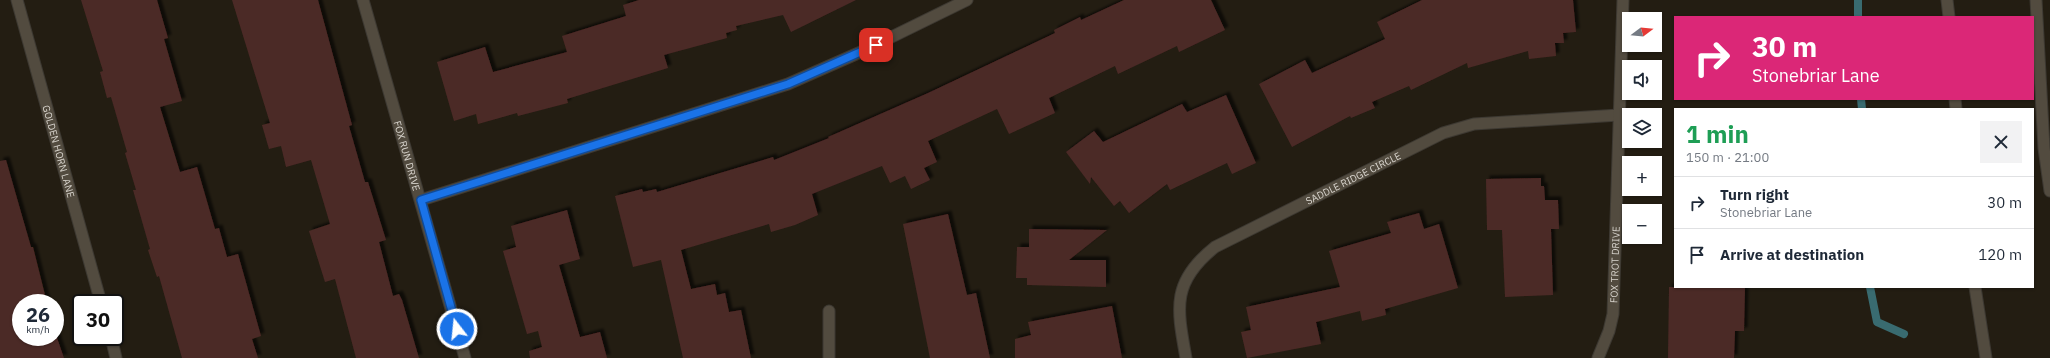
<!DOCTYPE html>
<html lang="en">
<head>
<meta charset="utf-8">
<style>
	body { margin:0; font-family:"IBM Plex Sans",sans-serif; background:#f2f2f3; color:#1f2937; height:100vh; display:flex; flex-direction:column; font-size:15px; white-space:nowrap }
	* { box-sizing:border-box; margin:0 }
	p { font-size:13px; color:#747a83 }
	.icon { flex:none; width:22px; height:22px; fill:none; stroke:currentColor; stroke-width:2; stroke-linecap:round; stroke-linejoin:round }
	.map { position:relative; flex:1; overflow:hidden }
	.panel { position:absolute; left:1674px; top:108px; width:360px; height:180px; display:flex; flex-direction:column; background:#fff; border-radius:0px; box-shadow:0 1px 3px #0004 }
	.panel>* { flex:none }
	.banner { position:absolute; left:1674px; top:16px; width:360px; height:84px; border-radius:0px; box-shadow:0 1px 3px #0004; background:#db2777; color:#fff; overflow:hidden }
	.needle { width:26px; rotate:74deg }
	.fabs { position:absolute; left:1622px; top:12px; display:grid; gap:8px }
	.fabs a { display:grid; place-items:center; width:40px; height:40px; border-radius:0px; background:#fff; box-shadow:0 1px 3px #0004; font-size:20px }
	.speed { position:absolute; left:12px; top:294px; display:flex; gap:8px; font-size:20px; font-weight:700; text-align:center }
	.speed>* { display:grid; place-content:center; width:52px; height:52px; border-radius:50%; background:#fff; box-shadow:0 1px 3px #0004; line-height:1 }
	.speed small { font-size:10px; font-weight:400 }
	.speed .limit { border:2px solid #111; border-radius:6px; background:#fff; color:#111 }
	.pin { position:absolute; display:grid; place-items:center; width:34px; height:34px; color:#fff; margin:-17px; border-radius:8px; box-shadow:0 2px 6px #0006 }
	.me { position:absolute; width:44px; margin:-22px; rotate:344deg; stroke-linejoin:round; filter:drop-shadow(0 0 3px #0008) }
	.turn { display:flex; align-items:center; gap:14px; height:84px; padding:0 12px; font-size:18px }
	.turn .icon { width:52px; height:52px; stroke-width:2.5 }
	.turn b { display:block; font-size:28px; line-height:34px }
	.round { display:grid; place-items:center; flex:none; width:42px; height:42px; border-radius:0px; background:#f2f2f3 }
	.summary { display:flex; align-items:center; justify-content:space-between; height:68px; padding:0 12px }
	h1 { font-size:24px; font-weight:700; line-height:30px; color:#1e9e55 }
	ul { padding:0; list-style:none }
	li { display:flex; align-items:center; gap:12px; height:52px; padding:0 12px; border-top:1px solid #e0e1e3 }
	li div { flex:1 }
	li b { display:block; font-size:15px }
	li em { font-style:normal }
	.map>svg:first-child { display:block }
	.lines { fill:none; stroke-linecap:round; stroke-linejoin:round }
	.stream { stroke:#396b70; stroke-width:8 }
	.building { fill:#4c2926; filter:url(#shadow) }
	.minor-casing { stroke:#3d3932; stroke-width:13 }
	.secondary-casing { stroke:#3d3932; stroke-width:13 }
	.minor { stroke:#524b3f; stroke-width:11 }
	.secondary { stroke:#524b3f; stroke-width:11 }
	.route-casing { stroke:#114b97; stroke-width:10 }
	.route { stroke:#1a73e8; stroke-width:7 }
	.labels { text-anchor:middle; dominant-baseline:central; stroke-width:3.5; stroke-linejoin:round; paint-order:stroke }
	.street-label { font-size:10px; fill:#dad6cf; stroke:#231d12 }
</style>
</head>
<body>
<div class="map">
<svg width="2050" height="358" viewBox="0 0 2050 358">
	<defs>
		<filter id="shadow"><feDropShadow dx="3.5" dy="-3.5" stdDeviation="1" flood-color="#0009"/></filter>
	</defs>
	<rect width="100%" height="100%" fill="#231d12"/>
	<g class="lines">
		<path class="stream" d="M 1858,0 L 1858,17
			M 1861,99 L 1862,109
			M 1870,287 L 1877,322 L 1904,334"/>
	</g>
	<path class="building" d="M 81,0 L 157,0 L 168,38 L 164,39 L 182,101 L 160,107 L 180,172 L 197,167 L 215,229 L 219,228 L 227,257 L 238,254 L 261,336 L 252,339 L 258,358 L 182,358 L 159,276 L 157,277 L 148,250 L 150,249 L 133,190 L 136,190 L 125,153 L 127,152 L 111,97 L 107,98 L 100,72 L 103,71 Z
		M 232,0 L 318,0 L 352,125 L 349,126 L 365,182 L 368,182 L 386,240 L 379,242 L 393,296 L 399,294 L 402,300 L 419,358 L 356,358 L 335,279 L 325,282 L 309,231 L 330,224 L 311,160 L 286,167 L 281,146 L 269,149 L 262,125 L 270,123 Z
		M 639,0 L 856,0 L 791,32 L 783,15 L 736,26 L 737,30 L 726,33 L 727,38 L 664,55 L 668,68 L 567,99 L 568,103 L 518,116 L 517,113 L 478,124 L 476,114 L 454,121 L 437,62 L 485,47 L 493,72 L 567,52 L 562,36 L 626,16 L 623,5 Z
		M 1124,0 L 1211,0 L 1225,30 L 1179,52 L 1177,46 L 1118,74 L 1115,66 L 1049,98 L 1055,113 L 1009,134 L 997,109 L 928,141 L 937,162 L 924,168 L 930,180 L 911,189 L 905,176 L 890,183 L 882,166 L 812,194 L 818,215 L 795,225 L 771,232 L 769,224 L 681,250 L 691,289 L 715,284 L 717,295 L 725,293 L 729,312 L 741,310 L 751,358 L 683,358 L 661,260 L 633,267 L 615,196 L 642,189 L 643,192 L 656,189 L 657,192 L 773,157 L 774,160 L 829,138 L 828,137 L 928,93 L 1055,33 L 1054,30 L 1080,17 L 1081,20 Z
		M 1422,0 L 1573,0 L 1576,32 L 1563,33 L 1564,43 L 1555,43 L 1556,56 L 1529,59 L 1528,51 L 1468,68 L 1467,63 L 1411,90 L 1409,86 L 1372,102 L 1375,108 L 1351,118 L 1350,116 L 1292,147 L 1259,84 L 1305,60 L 1312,73 L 1385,39 L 1377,22 Z
		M 1226,95 L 1256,163 L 1232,174 L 1227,163 L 1170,190 L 1167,184 L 1129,213 L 1120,201 L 1114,206 L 1091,177 L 1090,184 L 1066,152 L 1094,131 L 1103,142 L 1182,104 L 1187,112 Z
		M 6,160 L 31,247 L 33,247 L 47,303 L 21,303 L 21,337 L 55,337 L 55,332 L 64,358 L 0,358 L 0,161 Z
		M 1541,178 L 1541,186 L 1544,186 L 1545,200 L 1558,200 L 1559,229 L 1551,229 L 1553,295 L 1505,297 L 1502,230 L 1487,230 L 1486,179 Z
		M 567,210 L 580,259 L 559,265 L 580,337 L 600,332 L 607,358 L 530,358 L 529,351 L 542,347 L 538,331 L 527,334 L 503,251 L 516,247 L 511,226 Z
		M 1419,213 L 1424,229 L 1439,224 L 1458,288 L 1385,309 L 1386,315 L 1362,321 L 1360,311 L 1316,322 L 1321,344 L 1247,358 L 1241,332 L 1251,330 L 1246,307 L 1340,287 L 1329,251 L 1391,233 L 1387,222 Z
		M 948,214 L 967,295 L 976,293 L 990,358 L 930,358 L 903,224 Z
		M 1029,229 L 1107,230 L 1069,260 L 1106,260 L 1106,287 L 1027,285 L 1027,278 L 1016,278 L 1017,247 L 1029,247 Z
		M 1669,287 L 1745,287 L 1744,331 L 1735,331 L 1734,358 L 1668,358 Z
		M 1112,306 L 1122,358 L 1015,358 L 1015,339 L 1031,335 L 1028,322 Z"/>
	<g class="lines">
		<defs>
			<g id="minor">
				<path id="s1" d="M 17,0 L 101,303"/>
				<path id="s2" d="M 363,0 L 465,358"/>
				<path d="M 421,200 L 788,84 L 863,51 L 967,0"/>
				<path d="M 829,311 L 829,358"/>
				<path d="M 111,337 L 116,358"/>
				<path id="s3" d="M 1186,358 C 1177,308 1171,282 1215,247 L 1443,133 L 1474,124 L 1619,115"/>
				<path id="s4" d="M 1598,358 L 1609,331 L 1613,314 L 1623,0"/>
			</g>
			<path id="secondary" d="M 1947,0 L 1949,17
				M 2036,0 L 2044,148 L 2050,191
				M 1955,99 L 1956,109
				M 1975,287 L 1986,358"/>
		</defs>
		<use href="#minor" class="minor-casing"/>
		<use href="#secondary" class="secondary-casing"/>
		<use href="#minor" class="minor"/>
		<use href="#secondary" class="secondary"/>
	</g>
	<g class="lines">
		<defs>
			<path id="route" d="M 457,329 L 421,200 L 788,84 L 876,45"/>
		</defs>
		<use href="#route" class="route-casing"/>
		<use href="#route" class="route"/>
	</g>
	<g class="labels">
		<g class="street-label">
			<text stroke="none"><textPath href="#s1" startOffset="157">GOLDEN HORN LANE</textPath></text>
			<text stroke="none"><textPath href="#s2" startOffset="162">FOX RUN DRIVE</textPath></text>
			<text stroke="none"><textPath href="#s3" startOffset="278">SADDLE RIDGE CIRCLE</textPath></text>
			<text stroke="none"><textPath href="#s4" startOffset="96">FOX TROT DRIVE</textPath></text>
		</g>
	</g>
</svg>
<div class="fabs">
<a><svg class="needle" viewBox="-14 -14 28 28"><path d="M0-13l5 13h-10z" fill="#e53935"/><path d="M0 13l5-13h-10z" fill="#747a83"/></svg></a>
<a><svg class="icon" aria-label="sound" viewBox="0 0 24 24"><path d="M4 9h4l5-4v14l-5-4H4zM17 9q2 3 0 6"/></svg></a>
<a><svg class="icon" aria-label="layers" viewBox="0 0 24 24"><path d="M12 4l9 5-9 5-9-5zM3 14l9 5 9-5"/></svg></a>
<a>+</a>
<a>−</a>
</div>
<div class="speed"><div>26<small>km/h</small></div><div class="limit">30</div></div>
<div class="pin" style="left:876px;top:45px;background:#d93025"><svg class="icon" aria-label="arrive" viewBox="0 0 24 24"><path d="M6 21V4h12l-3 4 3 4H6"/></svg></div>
<svg class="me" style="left:457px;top:329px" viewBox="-20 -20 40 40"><circle r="17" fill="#1a73e8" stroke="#fff" stroke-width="3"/><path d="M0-11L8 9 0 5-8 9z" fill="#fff"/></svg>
<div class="banner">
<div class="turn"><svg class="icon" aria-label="right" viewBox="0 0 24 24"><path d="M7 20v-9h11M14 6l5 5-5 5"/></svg><div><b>30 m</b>Stonebriar Lane</div></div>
</div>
<section class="panel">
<div class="summary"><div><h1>1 min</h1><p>150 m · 21:00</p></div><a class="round"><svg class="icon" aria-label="close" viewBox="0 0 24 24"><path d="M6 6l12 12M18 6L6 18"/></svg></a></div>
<ul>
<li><svg class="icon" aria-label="right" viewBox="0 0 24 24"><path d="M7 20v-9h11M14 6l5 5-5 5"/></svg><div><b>Turn right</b><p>Stonebriar Lane</p></div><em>30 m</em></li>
<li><svg class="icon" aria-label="arrive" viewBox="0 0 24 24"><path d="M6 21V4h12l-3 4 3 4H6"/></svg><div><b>Arrive at destination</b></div><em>120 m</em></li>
</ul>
</section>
</div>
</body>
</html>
